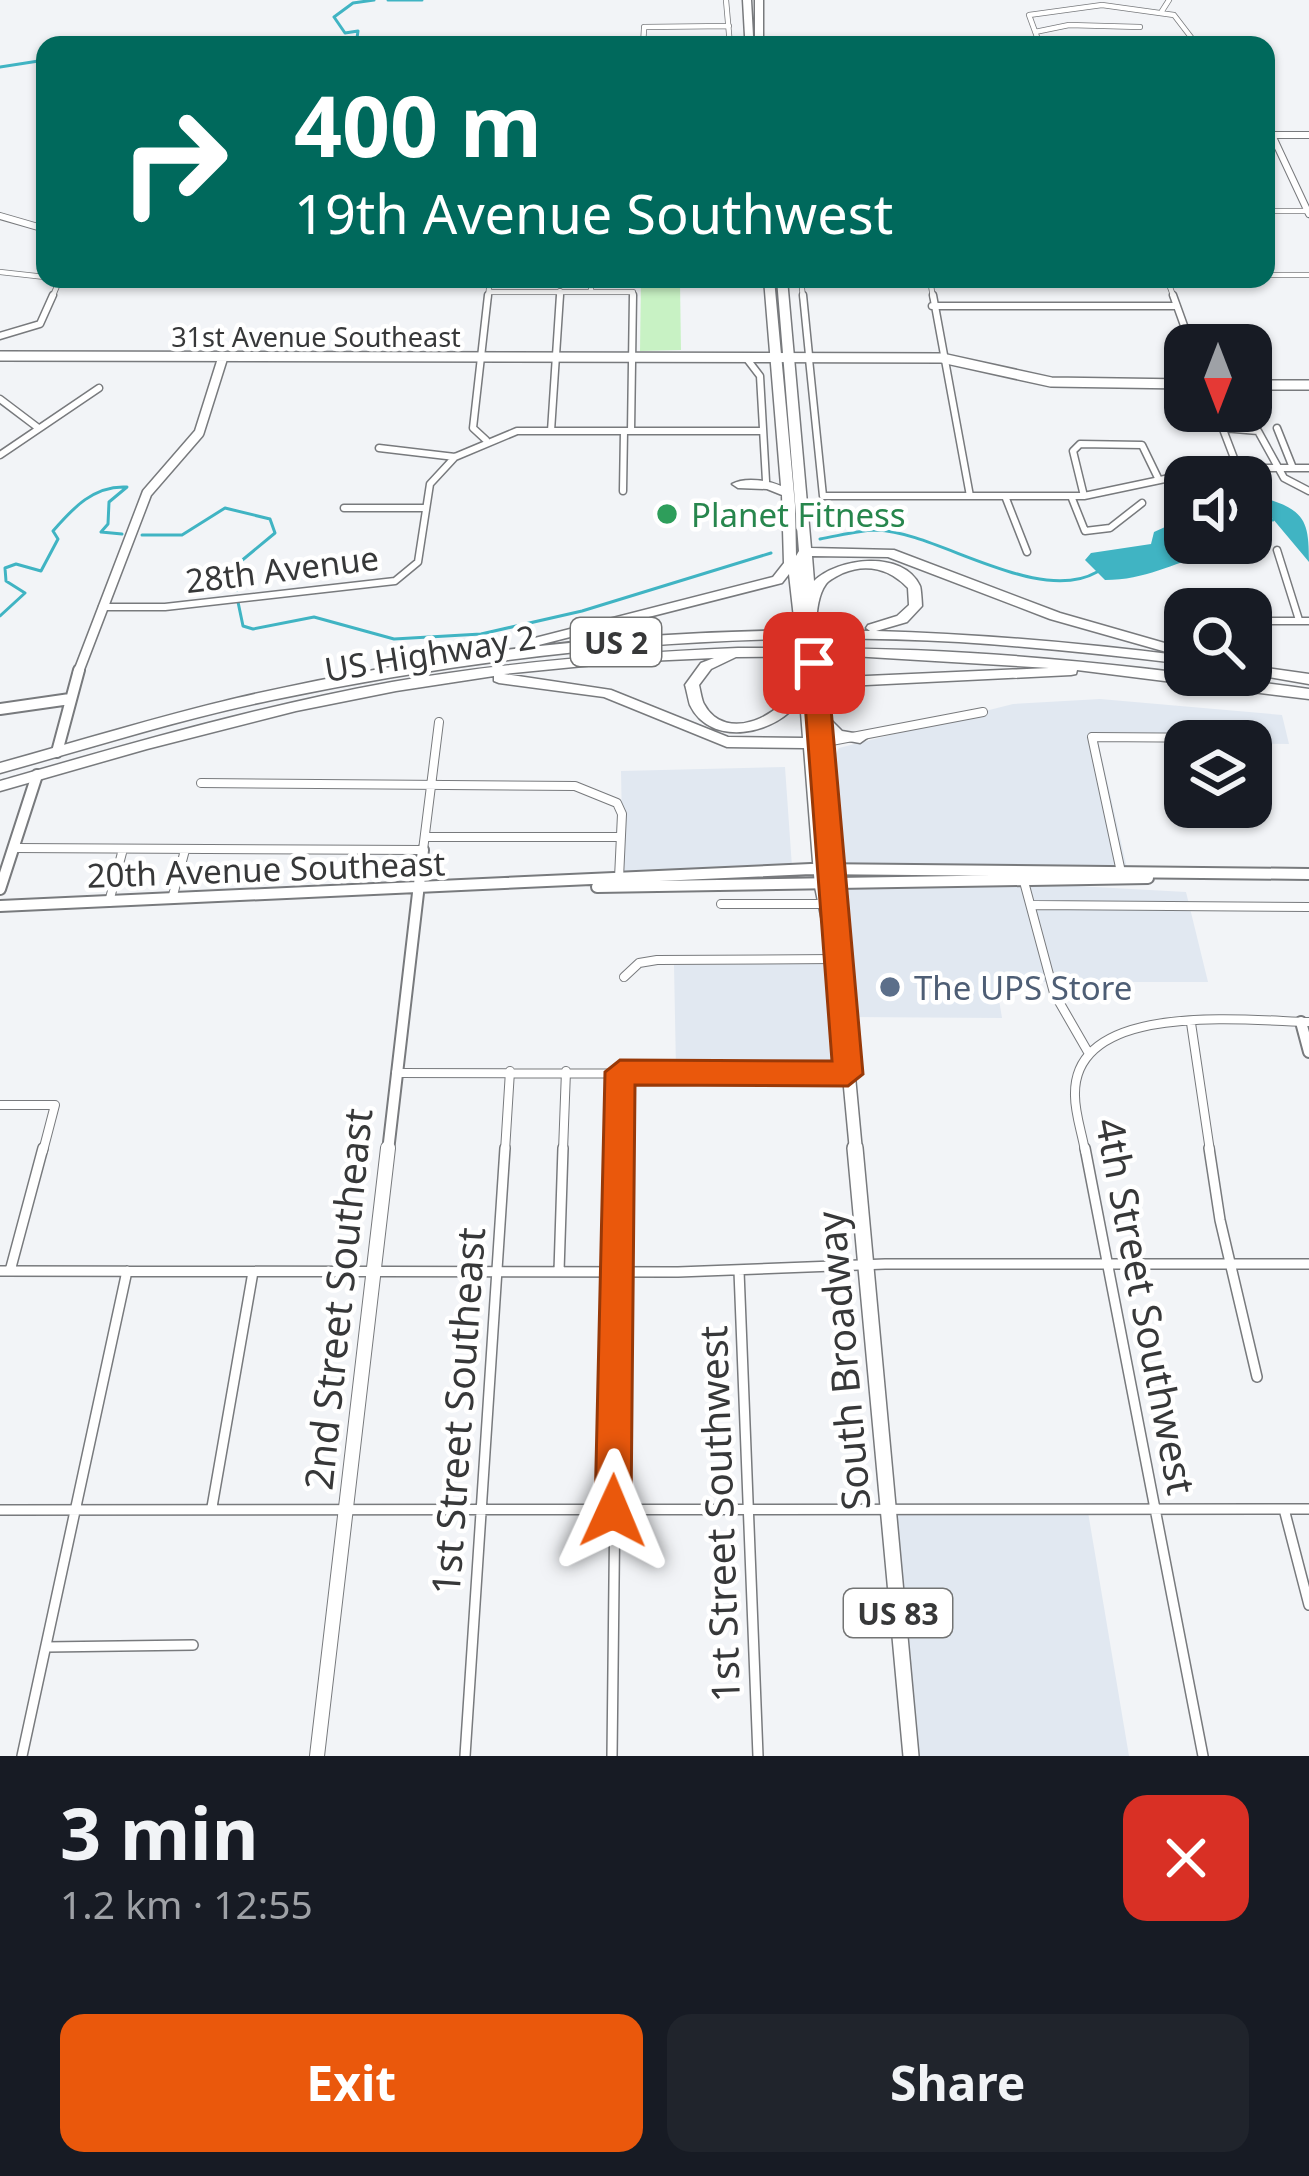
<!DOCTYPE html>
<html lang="en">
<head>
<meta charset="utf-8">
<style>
	body { margin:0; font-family:"Noto Sans",sans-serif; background:#20242c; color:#f1f3f6; height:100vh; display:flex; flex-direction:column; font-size:45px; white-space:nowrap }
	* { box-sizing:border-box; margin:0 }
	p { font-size:39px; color:#9ea1a6 }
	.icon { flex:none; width:66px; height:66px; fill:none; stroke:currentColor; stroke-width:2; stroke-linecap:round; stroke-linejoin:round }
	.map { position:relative; height:1756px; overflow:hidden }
	.sheet { display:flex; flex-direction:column; background:#171b24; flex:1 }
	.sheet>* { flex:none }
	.hud { position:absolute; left:36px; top:36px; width:1239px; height:252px; border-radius:24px; box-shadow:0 3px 9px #0004; background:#00695c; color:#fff; overflow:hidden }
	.needle { width:78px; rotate:180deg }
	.controls { position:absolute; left:1164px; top:324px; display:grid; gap:24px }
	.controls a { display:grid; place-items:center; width:108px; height:108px; border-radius:24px; background:#171b24; box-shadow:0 3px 9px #0004; font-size:60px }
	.pin { position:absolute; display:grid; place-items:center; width:102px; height:102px; color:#fff; margin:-51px; border-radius:24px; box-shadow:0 6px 18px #0006 }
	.me { position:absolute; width:132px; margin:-66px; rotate:1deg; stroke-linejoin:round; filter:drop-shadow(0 0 9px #0008) }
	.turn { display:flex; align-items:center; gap:42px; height:252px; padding:0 60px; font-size:54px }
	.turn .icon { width:156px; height:156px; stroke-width:2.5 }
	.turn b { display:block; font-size:84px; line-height:102px }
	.round { display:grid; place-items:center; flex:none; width:126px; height:126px; border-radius:24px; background:#20242c }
	.head { display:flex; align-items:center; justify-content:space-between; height:204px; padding:0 60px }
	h1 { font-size:72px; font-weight:700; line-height:90px }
	.action { display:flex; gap:24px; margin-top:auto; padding:24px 60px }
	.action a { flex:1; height:138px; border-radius:24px; background:#ea580c; color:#fff; font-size:48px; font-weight:700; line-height:138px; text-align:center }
	.action a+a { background:#20242c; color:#f1f3f6 }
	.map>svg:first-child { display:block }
	.built { fill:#e1e8f1 }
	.green { fill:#c8f2c4 }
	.water { fill:#40b4c3 }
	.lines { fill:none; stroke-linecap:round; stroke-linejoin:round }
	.stream { stroke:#40b4c3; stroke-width:3 }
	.street-far3-casing { stroke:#787a7d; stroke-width:6 }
	.street-far2-casing { stroke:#787a7d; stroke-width:9 }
	.street-far1-casing { stroke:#787a7d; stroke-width:10 }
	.street-casing { stroke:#787a7d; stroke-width:12 }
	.secondary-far3-casing { stroke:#787a7d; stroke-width:8 }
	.secondary-far2-casing { stroke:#787a7d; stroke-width:12 }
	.secondary-far1-casing { stroke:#787a7d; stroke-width:14 }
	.secondary-casing { stroke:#787a7d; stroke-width:16 }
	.primary-far1-casing { stroke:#787a7d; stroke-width:15 }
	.primary-casing { stroke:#787a7d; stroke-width:18 }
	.highway-casing { stroke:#787a7d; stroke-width:3 }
	.street-far3 { stroke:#fff; stroke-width:4.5 }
	.street-far2 { stroke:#fff; stroke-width:6 }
	.street-far1 { stroke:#fff; stroke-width:8 }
	.street { stroke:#fff; stroke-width:9 }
	.secondary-far3 { stroke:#fff; stroke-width:6 }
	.secondary-far2 { stroke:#fff; stroke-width:9 }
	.secondary-far1 { stroke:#fff; stroke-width:10 }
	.secondary { stroke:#fff; stroke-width:14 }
	.primary-far1 { stroke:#fff; stroke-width:12 }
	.primary { stroke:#fff; stroke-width:15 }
	.highway { fill:#fff; fill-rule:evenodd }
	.highway-bridge-casing { stroke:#787a7d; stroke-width:15; stroke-linecap:butt }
	.highway-bridge { stroke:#fff; stroke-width:12 }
	.route { fill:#ea580c; stroke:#983908; stroke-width:3 }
	.leisure-dot { fill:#2e9e5b; stroke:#fff; stroke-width:4.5 }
	.service-dot { fill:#5c6f8a; stroke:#fff; stroke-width:4.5 }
	.labels { text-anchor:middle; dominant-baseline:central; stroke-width:9; stroke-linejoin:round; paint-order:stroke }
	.far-street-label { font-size:27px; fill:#373839; stroke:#fff }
	.shield { fill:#fff; stroke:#737474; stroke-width:3 }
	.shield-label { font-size:30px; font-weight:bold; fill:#373839 }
	.leisure-label { font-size:33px; fill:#27864d; stroke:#fff; text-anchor:start }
	.street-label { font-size:33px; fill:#373839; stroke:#fff }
	.service-label { font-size:33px; fill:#4e5e75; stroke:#fff; text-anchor:start }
	.near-street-label { font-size:39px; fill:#373839; stroke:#fff }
</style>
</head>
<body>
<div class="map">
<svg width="1309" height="1756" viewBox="0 0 1309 1756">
	<rect width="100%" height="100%" fill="#f2f4f7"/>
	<path class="built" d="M 1100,699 L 1282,715 L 1289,744 L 1098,741 L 1127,868 L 836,867 L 829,768 L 839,748 L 1013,704 Z
		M 785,767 L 792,867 L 623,876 L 621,771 Z
		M 1040,884 L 1186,892 L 1208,982 L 996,982 L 1002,1018 L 850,1017 L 841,885 Z
		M 831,963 L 843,1069 L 676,1069 L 674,965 Z
		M 896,1510 L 1088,1512 L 1129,1756 L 916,1756 Z"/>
	<path class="green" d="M 641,279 L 680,282 L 681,350 L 640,351 Z"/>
	<path class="water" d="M 1264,498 C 1305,510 1309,521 1309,562 L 1268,513 L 1251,507 L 1251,500 Z
		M 1185,518 L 1185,543 L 1212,543 L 1207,555 C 1172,563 1146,580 1105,580 L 1085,560 L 1091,553 L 1151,544 L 1154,532 Z"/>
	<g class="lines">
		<path class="stream" d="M 388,0 L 422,0
			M 289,45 L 296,45
			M 356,45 L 358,31 L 345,33 L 334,17 L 353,3 L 374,0
			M 0,67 L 45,60
			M 1251,513 L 1273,520
			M 142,535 L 182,535 L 225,508 L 270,519 L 275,533 L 240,562 L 237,590
			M 820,539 C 838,536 859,530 877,530 C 937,532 1038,606 1097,572
			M 238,602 L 243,626 L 253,629 L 314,617 L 394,639 L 481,634 L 582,611 L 771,553
			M 0,616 L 25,593 L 6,581 L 5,568 L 16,564 L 41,571 L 58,539 L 53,531 C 73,508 94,485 127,487 L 109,502 L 108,524 L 101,532 L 122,534"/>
		<defs>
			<path id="street-far3" d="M 726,0 L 730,45
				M 1162,11 L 1169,0
				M 644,27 L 729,26
				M 1035,32 L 1069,25 L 1140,27
				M 643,45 L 644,29
				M 1040,45 L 1029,15 L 1102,5 L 1174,15 L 1197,45
				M 1077,45 L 1146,41
				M 1266,211 L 1307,211
				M 0,272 L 45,277
				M 1266,275 L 1309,275
				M 591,279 L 591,291
				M 801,279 L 803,298
				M 930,279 L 933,298
				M 1167,279 L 1174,298
				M 489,292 L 633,292 L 633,298
				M 52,298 L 57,286 L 52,279
				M 488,298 L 490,279
				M 560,298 L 560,291"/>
			<path id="street-far2" d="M 803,295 L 809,355
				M 933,295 L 970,496
				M 1173,295 L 1191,345
				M 932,306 L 1177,306
				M 0,336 L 40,324 L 53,295
				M 747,359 L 760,376 L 766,481
				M 809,359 L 823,496 L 1084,496 L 1217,468 L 1309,468
				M 0,399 L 37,427
				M 1216,411 L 1237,466
				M 1223,428 L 1258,431 L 1284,478 L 1309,491
				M 1277,428 L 1293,468
				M 551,431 L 560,295
				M 631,431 L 633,295
				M 486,440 L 473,428 L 488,295
				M 379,448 L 455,457 L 517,431 L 762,431
				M 0,455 L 99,388
				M 623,491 L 624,431
				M 1005,496 L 1027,552
				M 1071,496 L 1085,531 L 1110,528 L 1142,503
				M 1084,496 L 1073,451 L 1080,444 L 1142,445 L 1159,480
				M 344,508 L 426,508
				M 1277,550 L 1299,620
				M 102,607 L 165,607 L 395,581 L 418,562 L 430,484 L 455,457
				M 1169,621 L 1185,621
				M 1251,621 L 1309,621"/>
			<path id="street-far1" d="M 821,743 L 983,712
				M 201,783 L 575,786 L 617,803 L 622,814 L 619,878
				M 425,837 L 621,837
				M 15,848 L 423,850 L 439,722
				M 1121,872 L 1092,737 L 1234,738
				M 1023,878 L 1054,993 L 1088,1052
				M 172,899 L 185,850
				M 109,902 L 123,849
				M 721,904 L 825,904
				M 1034,905 L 1309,907
				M 624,977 L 639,963 L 657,960 L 837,959
				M 1191,1023 L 1210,1151
				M 396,1073 L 848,1074
				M 0,1105 L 55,1105 L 43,1151
				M 505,1151 L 510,1071
				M 563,1151 L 566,1071
				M 619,1151 L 620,1072
				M 1085,1151 C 1082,1133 1075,1114 1075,1096 C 1072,999 1250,1021 1309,1022"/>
			<path id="street" d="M 1085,1148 L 1203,1756
				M 1209,1148 L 1220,1220 L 1257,1377
				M 0,1271 L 678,1272 L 885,1264 L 1309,1264
				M 10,1271 L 43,1148
				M 559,1271 L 563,1148
				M 739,1271 L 758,1756
				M 212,1507 L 253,1272
				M 1284,1509 L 1309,1605
				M 0,1510 L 1309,1509
				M 46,1647 L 193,1645
				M 22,1756 L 127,1271
				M 465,1756 L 505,1148
				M 612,1756 L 619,1148"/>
			<path id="secondary-far3" d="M 1269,135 L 1309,135
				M 1272,135 L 1309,214
				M 0,216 L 45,229"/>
			<path id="secondary-far2" d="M 0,356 L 942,358 L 1051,382 L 1185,384
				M 1251,385 L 1309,385
				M 78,673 L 147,493 L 199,433 L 223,357"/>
			<path id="secondary-far1" d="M 0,709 L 70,699
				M 57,752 L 79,670
				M 597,887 L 1148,878
				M 0,889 L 37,775
				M 0,906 L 811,869 L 1309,874
				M 1301,1022 L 1309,1052
				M 388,1151 L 423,850"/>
			<path id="secondary" d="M 317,1756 L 388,1148"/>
			<path id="primary-far1" d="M 838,959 L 856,1151"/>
			<path id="primary" d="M 855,1148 L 911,1756"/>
			<path id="highway" d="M 743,0 L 751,0 L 753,36 L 749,39 L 745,36 Z
				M 755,0 L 763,0 L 763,45 L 755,45 Z
				M 764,279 L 774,279 L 795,505 L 796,556 L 799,551 L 777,279 L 787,279 L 811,548 L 894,550 L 1060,613 L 1175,646 L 1177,649 L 1170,653 L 1050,619 L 888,557 L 812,556 L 814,581 C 837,558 903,549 920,586 C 921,588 922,604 922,606 L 907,622 L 876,631 C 980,634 1082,643 1185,656 L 1185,664 C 1110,655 1035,647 959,642 C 729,629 497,653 272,700 C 180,719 90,748 0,773 L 0,763 C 79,741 157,717 237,698 C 443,650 659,626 870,631 L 866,628 L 868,625 L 897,616 L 909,605 L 908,588 C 890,569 867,563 843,573 C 837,576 829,580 826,584 C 818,595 817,611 816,622 L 806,622 L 804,617 L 794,618 L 789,574 L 782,583 L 527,648 L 520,644 L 527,640 L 773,577 L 784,563 L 782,495 L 767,489 L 738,488 L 732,484 C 744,477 768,480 781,486 Z
				M 738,648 C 816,648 893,648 970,653 C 1086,660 1196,674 1309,689 L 1309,699 L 1077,670 L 1076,674 L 1071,675 L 846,686 C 832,694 825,699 827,716 L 842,731 L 865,735 L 867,738 L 860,743 L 833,738 L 828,734 L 845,914 L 837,920 L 846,959 L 844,963 L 832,963 L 830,959 L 815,887 L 804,748 L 727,747 L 604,697 L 499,683 L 494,681 L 494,676 L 396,691 L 296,711 L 147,749 L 0,791 L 0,781 C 129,744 259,706 392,682 C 506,662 622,653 738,648 ZM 852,656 L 1049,668 L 844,677 L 824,686 L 820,660 L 810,661 L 804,659 L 797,663 C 798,669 799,677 797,681 C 785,715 726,745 704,704 C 702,701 700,689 699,685 L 711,669 L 736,657 ZM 714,658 L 701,663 L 685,685 C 686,687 689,703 690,705 C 711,749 778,734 800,700 L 803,738 L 728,737 L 611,690 L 504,674 L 624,662 Z
				M 1251,666 L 1309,674 L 1309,684 L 1251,674 Z"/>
		</defs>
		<use href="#street-far3" class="street-far3-casing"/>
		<use href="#street-far2" class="street-far2-casing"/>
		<use href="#street-far1" class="street-far1-casing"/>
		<use href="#street" class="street-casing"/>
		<use href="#secondary-far3" class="secondary-far3-casing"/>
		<use href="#secondary-far2" class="secondary-far2-casing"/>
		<use href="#secondary-far1" class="secondary-far1-casing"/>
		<use href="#secondary" class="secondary-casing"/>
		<use href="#primary-far1" class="primary-far1-casing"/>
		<use href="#primary" class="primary-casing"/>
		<use href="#highway" class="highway-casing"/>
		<use href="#street-far3" class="street-far3"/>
		<use href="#street-far2" class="street-far2"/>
		<use href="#street-far1" class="street-far1"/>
		<use href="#street" class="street"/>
		<use href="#secondary-far3" class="secondary-far3"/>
		<use href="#secondary-far2" class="secondary-far2"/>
		<use href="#secondary-far1" class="secondary-far1"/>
		<use href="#secondary" class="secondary"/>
		<use href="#primary-far1" class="primary-far1"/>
		<use href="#primary" class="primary"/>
		<use href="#highway" class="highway"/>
		<defs>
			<path id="highway-bridge" d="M 799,615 L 804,663
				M 811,619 L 815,663"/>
		</defs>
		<use href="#highway-bridge" class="highway-bridge-casing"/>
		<use href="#highway-bridge" class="highway-bridge"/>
	</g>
	<path class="route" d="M 814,655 L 827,663 L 863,1074 L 848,1086 L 635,1085 L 631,1511 L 626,1524 L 613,1529 L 600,1524 L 595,1511 L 605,1072 L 620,1060 L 832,1061 L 802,663 Z"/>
	<circle class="leisure-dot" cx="667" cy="514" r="12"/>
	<circle class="service-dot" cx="890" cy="987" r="12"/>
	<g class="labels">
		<g class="far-street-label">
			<text x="316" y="336">31st Avenue Southeast</text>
		</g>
		<g class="shield">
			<rect x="571" y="618" width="90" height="48" rx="9"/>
			<rect x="844" y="1589" width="108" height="48" rx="9"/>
		</g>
		<g class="shield-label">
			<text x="616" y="642">US 2</text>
			<text x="898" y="1613">US 83</text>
		</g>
		<g class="leisure-label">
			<text x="691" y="514">Planet Fitness</text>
		</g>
		<g class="street-label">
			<text transform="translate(282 569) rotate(-7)">28th Avenue</text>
			<text transform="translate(430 653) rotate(-9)">US Highway 2</text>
			<text transform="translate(266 869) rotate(-2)">20th Avenue Southeast</text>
		</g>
		<g class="service-label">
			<text x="914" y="987">The UPS Store</text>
		</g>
		<g class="near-street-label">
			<text transform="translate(337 1299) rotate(-84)">2nd Street Southeast</text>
			<text transform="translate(1147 1306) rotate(79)">4th Street Southwest</text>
			<text transform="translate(842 1361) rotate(-95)">South Broadway</text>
			<text transform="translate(457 1411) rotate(-86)">1st Street Southeast</text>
			<text transform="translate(718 1514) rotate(-92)">1st Street Southwest</text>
		</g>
	</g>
</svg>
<div class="controls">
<a><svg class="needle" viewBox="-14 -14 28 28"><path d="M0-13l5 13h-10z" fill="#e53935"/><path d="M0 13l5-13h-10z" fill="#9ea1a6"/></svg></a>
<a><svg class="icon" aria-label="sound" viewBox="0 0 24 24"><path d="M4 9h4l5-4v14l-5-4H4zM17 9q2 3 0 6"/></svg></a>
<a><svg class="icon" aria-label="search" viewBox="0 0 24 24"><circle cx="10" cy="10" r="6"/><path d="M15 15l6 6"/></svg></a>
<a><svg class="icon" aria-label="layers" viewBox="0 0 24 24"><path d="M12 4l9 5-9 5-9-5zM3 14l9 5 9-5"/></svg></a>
</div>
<div class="pin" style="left:814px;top:663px;background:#d93025"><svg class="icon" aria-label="arrive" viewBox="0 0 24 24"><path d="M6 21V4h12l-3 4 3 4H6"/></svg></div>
<svg class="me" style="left:613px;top:1511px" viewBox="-20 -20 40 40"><path d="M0-17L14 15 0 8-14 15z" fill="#ea580c" stroke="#fff" stroke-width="4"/></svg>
<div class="hud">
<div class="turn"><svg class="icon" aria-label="right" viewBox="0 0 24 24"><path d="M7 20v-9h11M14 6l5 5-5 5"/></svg><div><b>400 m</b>19th Avenue Southwest</div></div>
</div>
</div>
<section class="sheet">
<div class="head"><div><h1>3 min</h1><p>1.2 km · 12:55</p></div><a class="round" style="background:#d93025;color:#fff"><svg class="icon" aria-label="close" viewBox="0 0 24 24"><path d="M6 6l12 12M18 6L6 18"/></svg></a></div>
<div class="action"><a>Exit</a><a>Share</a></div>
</section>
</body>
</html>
